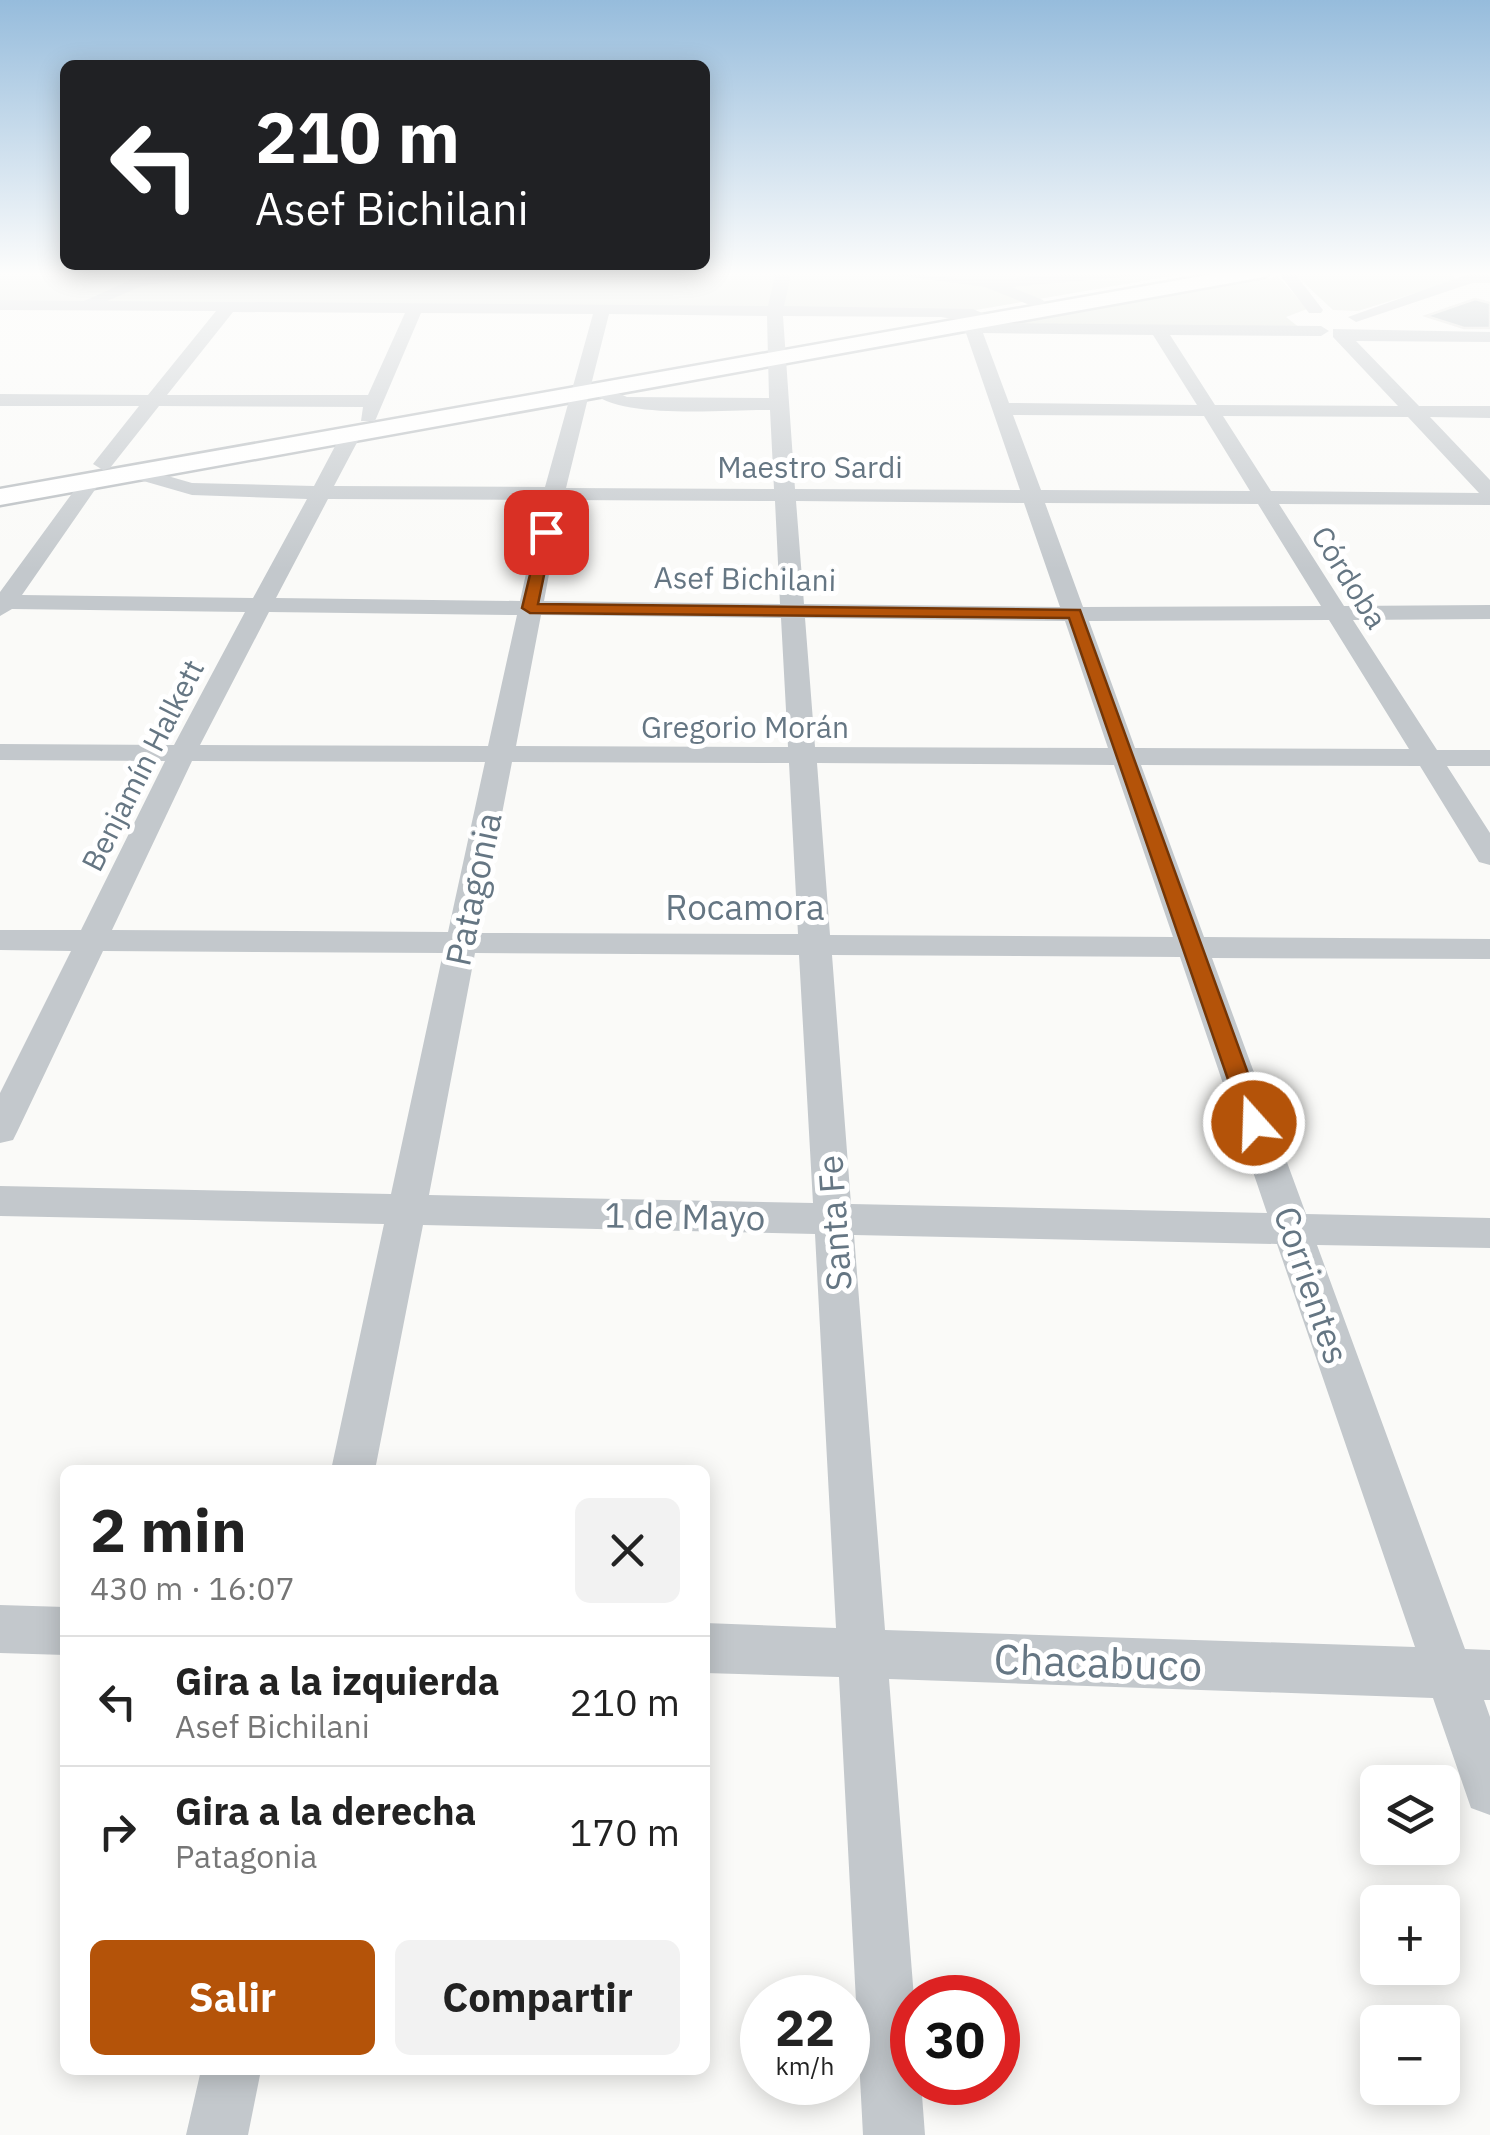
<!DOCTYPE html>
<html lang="es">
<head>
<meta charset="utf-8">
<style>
	body { margin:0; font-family:"IBM Plex Sans",sans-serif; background:#f2f2f2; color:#222; height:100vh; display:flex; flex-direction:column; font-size:38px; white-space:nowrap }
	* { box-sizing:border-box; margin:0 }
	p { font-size:32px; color:#767676 }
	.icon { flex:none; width:55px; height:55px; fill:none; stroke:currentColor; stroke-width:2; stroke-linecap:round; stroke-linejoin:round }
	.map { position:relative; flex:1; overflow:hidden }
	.details { position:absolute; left:60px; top:1465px; width:650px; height:610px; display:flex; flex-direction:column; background:#fff; border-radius:15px; box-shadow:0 5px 25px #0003 }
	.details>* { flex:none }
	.guide { position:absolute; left:60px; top:60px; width:650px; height:210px; border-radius:15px; box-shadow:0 5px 25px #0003; background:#202124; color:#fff; overflow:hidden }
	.controls { position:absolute; left:1360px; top:1765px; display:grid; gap:20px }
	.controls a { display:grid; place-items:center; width:100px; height:100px; border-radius:15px; background:#fff; box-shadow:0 5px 25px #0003; font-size:50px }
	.speed { position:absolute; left:740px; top:1975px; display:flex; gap:20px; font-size:50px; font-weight:700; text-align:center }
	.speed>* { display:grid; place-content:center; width:130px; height:130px; border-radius:50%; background:#fff; box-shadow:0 5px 25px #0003; line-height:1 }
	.speed small { font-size:25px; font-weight:400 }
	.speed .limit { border:15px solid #d22; background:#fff; color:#111 }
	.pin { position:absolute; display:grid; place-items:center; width:85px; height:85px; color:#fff; margin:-42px; border-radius:20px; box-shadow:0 5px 15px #0006 }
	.me { position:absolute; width:110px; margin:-55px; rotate:340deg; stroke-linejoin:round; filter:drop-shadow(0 0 8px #0008) }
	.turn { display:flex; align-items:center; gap:35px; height:210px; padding:0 30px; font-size:45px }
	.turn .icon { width:130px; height:130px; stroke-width:2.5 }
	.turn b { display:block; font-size:70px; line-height:85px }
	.round { display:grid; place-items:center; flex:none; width:105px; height:105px; border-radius:15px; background:#f2f2f2 }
	.headline { display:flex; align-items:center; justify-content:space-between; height:170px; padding:0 30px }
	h1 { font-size:60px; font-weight:700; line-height:75px }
	.action { display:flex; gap:20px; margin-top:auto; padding:20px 30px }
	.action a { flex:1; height:115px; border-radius:15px; background:#b45309; color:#fff; font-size:40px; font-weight:700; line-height:115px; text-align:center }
	.action a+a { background:#f2f2f2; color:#222 }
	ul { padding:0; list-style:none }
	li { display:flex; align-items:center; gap:30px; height:130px; padding:0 30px; border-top:2px solid #e0e0e0 }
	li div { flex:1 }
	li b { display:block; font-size:38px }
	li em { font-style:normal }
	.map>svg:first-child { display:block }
	.green { fill:#dadfd7 }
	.building { fill:#aab3b9; stroke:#dcdcda; stroke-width:2.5 }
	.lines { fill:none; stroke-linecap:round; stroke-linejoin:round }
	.major-casing { stroke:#b5babe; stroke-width:5 }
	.minor { fill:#c3c8cc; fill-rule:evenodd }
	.major { fill:#fff; fill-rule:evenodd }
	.route { fill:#b45309; stroke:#753606; stroke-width:2.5 }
	.labels { text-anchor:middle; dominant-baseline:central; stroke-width:10; stroke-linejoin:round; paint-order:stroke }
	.far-street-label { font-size:30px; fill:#657683; stroke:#fff }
	.street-label { font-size:35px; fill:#657683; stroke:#fff }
	.near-street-label { font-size:42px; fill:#657683; stroke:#fff }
</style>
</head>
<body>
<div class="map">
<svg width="1490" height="2135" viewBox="0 0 1490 2135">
	<rect width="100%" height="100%" fill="#fafaf8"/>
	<path class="green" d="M 0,271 L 1201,271 L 970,311 L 0,301 Z
		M 1291,271 L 1446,271 L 1457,280 L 1358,311 L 1333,310 Z
		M 1278,276 L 1307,309 L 1286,317 L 1300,328 L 1004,325 Z"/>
	<path class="building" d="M 1475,299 L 1490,303 L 1490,328 L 1464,328 L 1426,316 Z"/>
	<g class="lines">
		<defs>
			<path id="major" d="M 1230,271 L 1274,271 L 1264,277 L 0,505 L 0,489 Z"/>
		</defs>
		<use href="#major" class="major-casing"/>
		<path class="minor" d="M 190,271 L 238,271 L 142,286 L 107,301 L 768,306 L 776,271 L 792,271 L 784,306 L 973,309 L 991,317 L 992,323 L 1321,326 L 1329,331 L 1321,336 L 1170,335 L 1215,405 L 1398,406 L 1333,337 L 1333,329 L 1490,332 L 1490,342 L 1356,341 L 1419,406 L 1490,406 L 1490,418 L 1430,417 L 1490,480 L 1490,505 L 1279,504 L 1344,606 L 1490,605 L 1490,619 L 1353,620 L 1437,750 L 1490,750 L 1490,766 L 1447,766 L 1490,833 L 1490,865 L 1479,862 L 1420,766 L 1141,765 L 1204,937 L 1490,939 L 1490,959 L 1212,958 L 1306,1214 L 1490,1218 L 1490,1248 L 1317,1245 L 1465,1649 L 1490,1650 L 1490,1700 L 1484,1700 L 1490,1717 L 1490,1815 L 1471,1808 L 1433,1698 L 889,1679 L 914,1998 L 912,2082 L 921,2082 L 925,2135 L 863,2135 L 839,1677 L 705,1673 L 705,1623 L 836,1628 L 815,1234 L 423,1225 L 375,1470 L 331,1470 L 384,1224 L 0,1216 L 0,1186 L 391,1194 L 443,953 L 103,951 L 18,1130 L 13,1140 L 0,1143 L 0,1093 L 71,951 L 0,950 L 0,930 L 81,930 L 165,761 L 0,760 L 0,744 L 174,745 L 245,612 L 12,609 L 0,616 L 0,592 L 84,477 L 91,475 L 101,481 L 22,595 L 253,598 L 307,499 L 192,495 L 126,476 L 123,472 L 133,466 L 192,483 L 314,486 L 342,433 L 352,427 L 362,433 L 334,486 L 545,487 L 593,314 L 421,313 L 375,421 L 361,421 L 363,407 L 159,406 L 110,468 L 103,470 L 93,464 L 139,406 L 0,406 L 0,394 L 148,395 L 216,311 L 0,310 L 0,300 L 84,301 L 133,279 ZM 233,312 L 405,313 L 368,395 L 167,395 ZM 609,314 L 767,316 L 769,398 L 627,397 L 599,385 L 590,389 ZM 783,316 L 941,317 L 977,323 L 953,328 L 966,333 L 1020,490 L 795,489 ZM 983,333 L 1153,335 L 1197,405 L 1009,403 ZM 590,390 C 617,421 728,409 770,410 L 774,489 L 566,488 ZM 1013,415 L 1204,416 L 1250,491 L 1041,490 ZM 1223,416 L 1408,417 L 1479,493 L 1271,491 ZM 328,499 L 542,500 L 520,601 L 276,598 ZM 563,500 L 775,501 L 780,604 L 544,601 ZM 796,501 L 1024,503 L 1060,607 L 804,604 ZM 1045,503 L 1258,504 L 1321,606 L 1083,607 ZM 269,612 L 517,615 L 488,746 L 200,745 ZM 541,615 L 781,618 L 788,747 L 516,746 ZM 805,618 L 1065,621 L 1108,748 L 815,747 ZM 1329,620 L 1409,749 L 1135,748 L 1089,621 ZM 192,761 L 485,762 L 448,932 L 112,930 ZM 512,762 L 789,763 L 798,934 L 479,933 ZM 817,763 L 1114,765 L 1173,937 L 830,935 ZM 475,953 L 799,955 L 813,1203 L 429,1195 ZM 832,955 L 1180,957 L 1267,1213 L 851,1204 ZM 854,1235 L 1277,1244 L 1415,1647 L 885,1630 Z
			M 864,271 C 908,271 954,281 997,279 C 1046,277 1095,271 1145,271 L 1137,276 L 1011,287 L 1043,300 L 1045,303 L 1037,308 L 985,287 Z
			M 1277,271 L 1293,271 L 1323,310 L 1321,313 L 1309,313 Z
			M 1490,273 L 1490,283 L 1472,283 L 1356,322 L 1348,317 L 1466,275 Z
			M 0,1605 L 65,1607 L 65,1655 L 0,1653 Z
			M 201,2070 L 261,2070 L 248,2135 L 186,2135 Z"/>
		<use href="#major" class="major"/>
	</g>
	<linearGradient id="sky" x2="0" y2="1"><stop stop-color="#96bcdc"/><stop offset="0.48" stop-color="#fdfdfc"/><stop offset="1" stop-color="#fdfdfc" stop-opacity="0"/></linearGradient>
	<rect width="1490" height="570" fill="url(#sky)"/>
	<path class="route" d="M 541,529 L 553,532 L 538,604 L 1080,610 L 1266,1123 L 1263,1129 L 1246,1129 L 1243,1123 L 1069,618 L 530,613 L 522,608 Z"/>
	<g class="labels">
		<g class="far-street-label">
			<text x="810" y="466">Maestro Sardi</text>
			<text transform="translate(1350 577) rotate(58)">Córdoba</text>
			<text transform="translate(745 578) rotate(1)">Asef Bichilani</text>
			<text x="745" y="726">Gregorio Morán</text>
			<text transform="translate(142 765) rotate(-63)">Benjamín Halkett</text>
		</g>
		<g class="street-label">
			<text transform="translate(473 889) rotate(-78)">Patagonia</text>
			<text x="745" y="907">Rocamora</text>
			<text transform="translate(685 1216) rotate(1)">1 de Mayo</text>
			<text transform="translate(834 1223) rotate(-94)">Santa Fe</text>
			<text transform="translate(1312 1285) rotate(71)">Corrientes</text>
		</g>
		<g class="near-street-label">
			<text transform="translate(1098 1662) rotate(2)">Chacabuco</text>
		</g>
	</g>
</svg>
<div class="controls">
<a><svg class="icon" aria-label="layers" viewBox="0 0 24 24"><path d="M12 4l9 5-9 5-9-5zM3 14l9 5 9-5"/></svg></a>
<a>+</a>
<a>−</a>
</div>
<div class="speed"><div>22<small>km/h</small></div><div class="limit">30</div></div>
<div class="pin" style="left:546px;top:532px;background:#d93025"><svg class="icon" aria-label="arrive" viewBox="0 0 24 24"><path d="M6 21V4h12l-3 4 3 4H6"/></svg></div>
<svg class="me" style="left:1254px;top:1123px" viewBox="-20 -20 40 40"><circle r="17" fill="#b45309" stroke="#fff" stroke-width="3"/><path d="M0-11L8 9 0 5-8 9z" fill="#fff"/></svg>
<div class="guide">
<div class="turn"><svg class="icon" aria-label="left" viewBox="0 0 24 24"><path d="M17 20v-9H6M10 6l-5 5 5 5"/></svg><div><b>210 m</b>Asef Bichilani</div></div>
</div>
<section class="details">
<div class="headline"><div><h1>2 min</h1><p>430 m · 16:07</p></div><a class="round"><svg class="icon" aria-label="close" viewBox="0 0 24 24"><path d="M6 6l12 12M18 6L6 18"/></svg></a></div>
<ul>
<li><svg class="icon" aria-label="left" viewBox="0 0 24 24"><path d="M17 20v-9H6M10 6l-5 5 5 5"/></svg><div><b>Gira a la izquierda</b><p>Asef Bichilani</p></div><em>210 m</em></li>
<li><svg class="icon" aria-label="right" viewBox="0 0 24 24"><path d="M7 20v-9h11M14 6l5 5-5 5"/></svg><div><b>Gira a la derecha</b><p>Patagonia</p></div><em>170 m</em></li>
</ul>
<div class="action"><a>Salir</a><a>Compartir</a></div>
</section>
</div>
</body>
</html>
